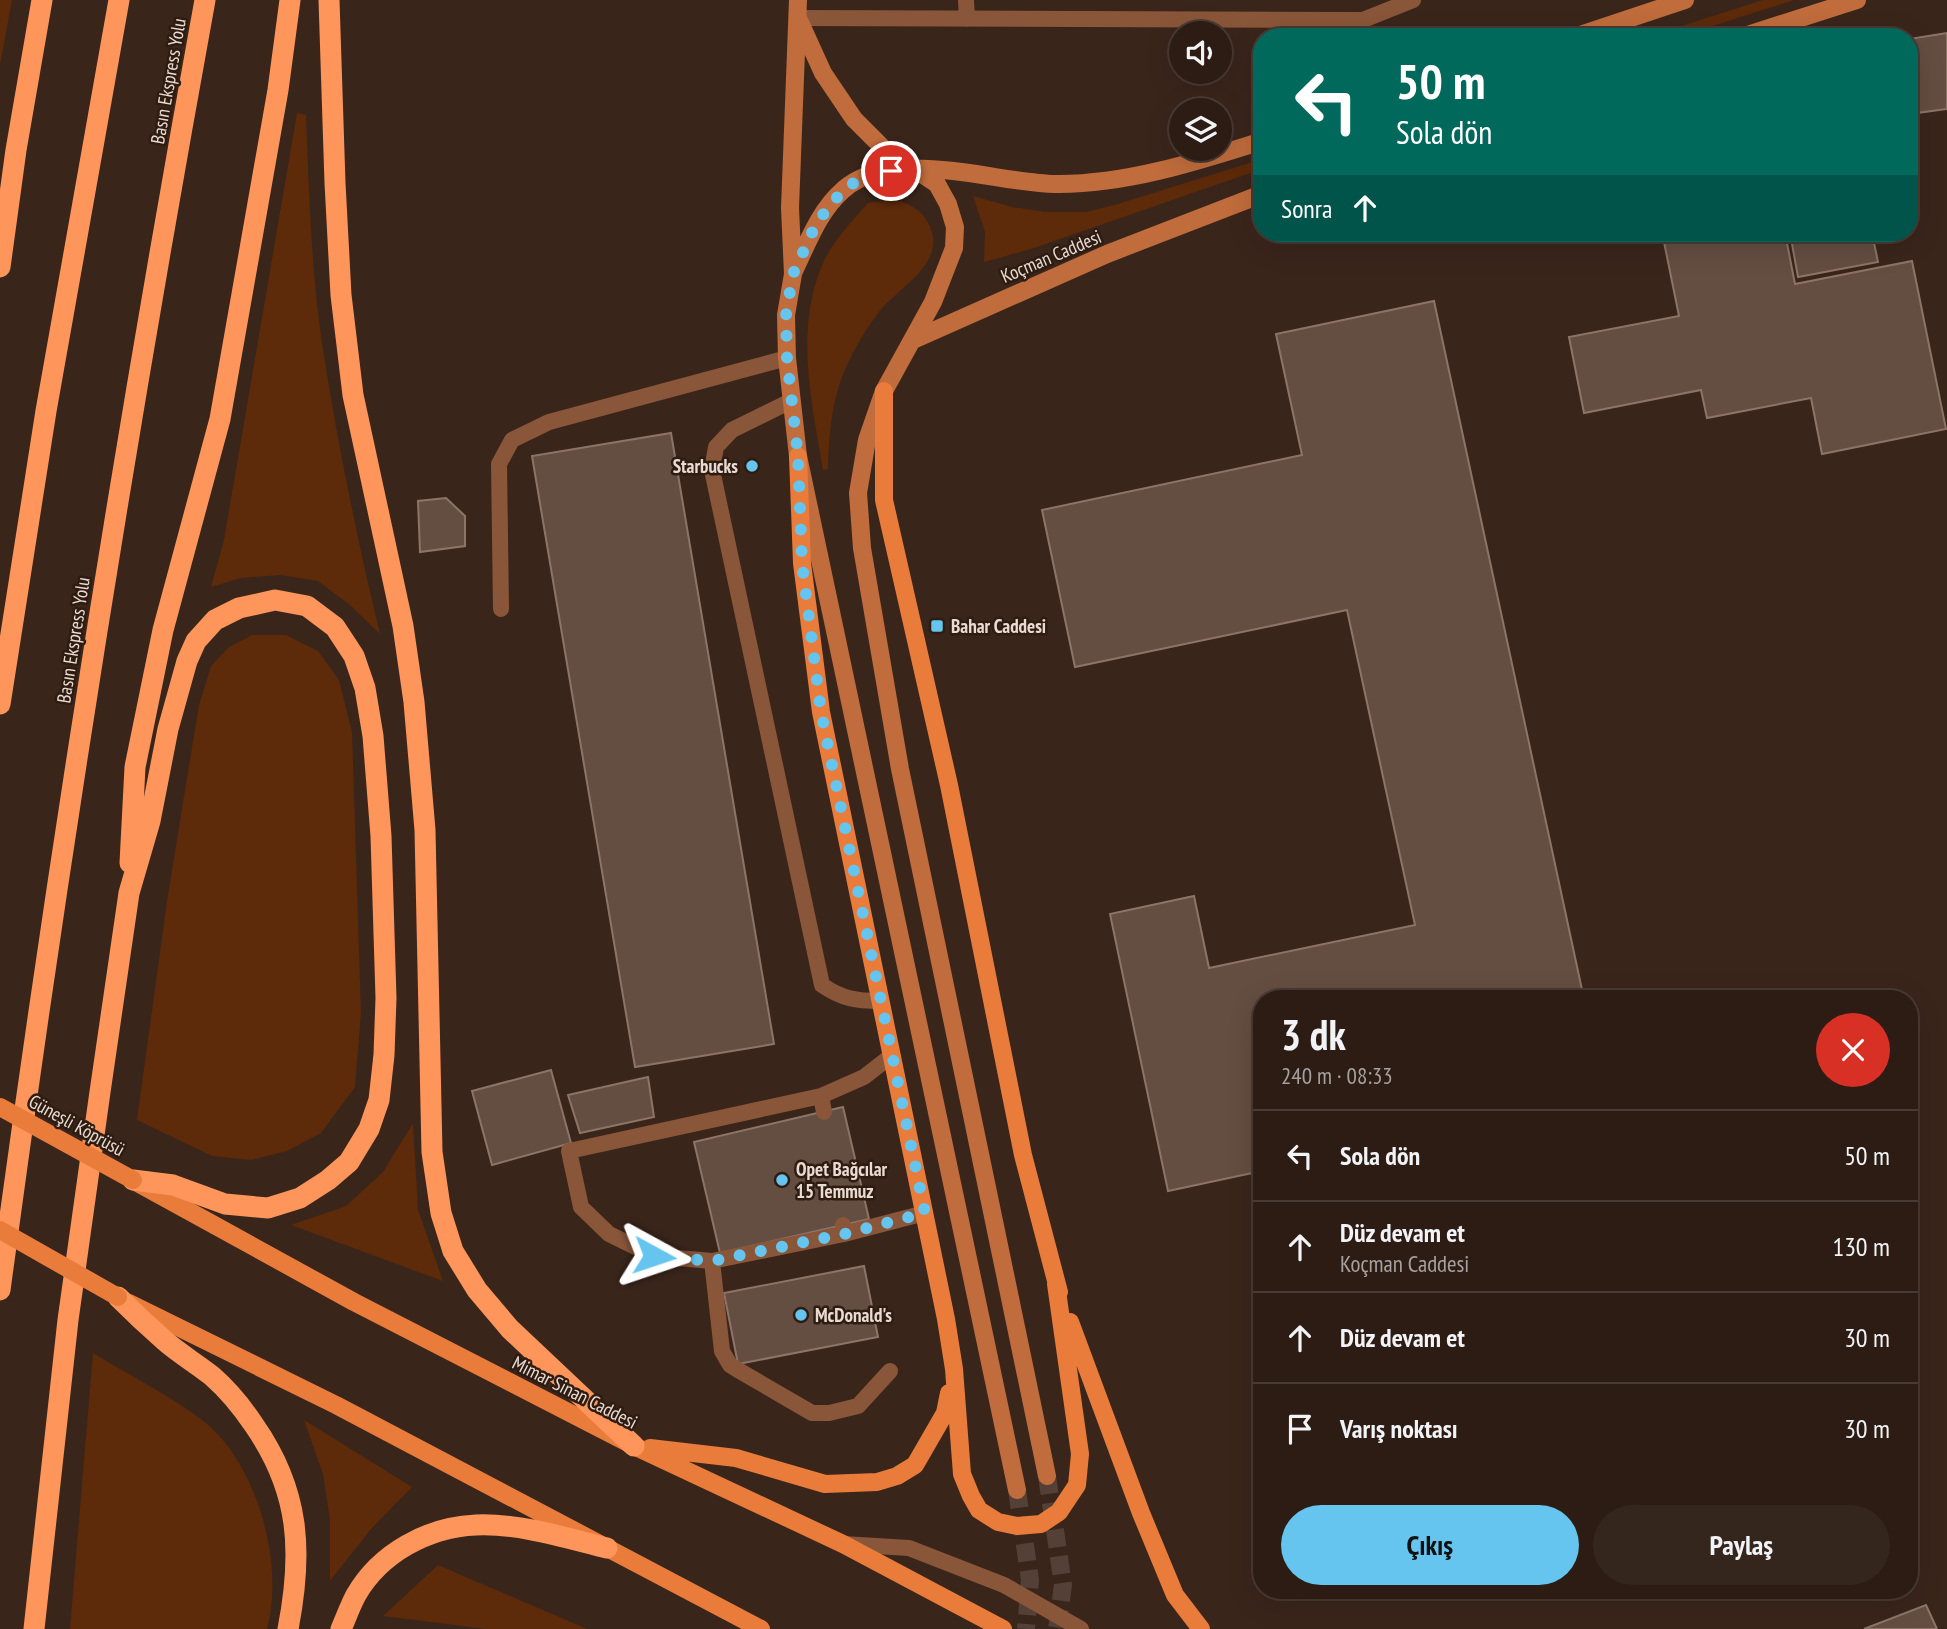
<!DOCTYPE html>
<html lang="tr">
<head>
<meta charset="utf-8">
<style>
	body { margin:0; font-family:"PT Sans Narrow",sans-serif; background:#34251d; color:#f1f3f6; height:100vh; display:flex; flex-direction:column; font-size:26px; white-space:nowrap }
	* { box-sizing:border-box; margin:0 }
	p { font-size:23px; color:#a6a1a0 }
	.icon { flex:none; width:38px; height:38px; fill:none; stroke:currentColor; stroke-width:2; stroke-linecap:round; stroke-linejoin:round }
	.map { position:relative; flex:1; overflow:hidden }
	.details { position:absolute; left:1253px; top:990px; width:665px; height:609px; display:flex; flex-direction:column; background:#2c1c14; border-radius:28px; box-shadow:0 7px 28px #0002,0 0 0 2px #483a34 }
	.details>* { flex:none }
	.hud { position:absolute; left:1253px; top:28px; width:665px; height:214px; border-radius:28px; box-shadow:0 7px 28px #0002,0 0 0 2px #483a34; background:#00695c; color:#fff; overflow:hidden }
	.buttons { position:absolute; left:1169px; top:21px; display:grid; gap:14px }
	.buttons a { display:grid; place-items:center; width:63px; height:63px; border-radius:50%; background:#2c1c14; box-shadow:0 7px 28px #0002,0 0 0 2px #483a34; font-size:35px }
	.pin { position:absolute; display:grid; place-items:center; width:60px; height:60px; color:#fff; margin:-30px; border:4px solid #fff; border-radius:50%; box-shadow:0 2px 7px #0007 }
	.me { position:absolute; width:77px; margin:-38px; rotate:95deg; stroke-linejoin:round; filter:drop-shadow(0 0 5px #0008) }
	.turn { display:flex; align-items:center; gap:24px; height:147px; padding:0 28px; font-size:32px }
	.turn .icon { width:91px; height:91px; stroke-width:2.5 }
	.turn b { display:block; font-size:49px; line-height:60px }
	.then { display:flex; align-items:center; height:66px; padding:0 28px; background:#0003; gap:14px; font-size:26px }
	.round { display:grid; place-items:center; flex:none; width:74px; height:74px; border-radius:37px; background:#34251d }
	.headline { display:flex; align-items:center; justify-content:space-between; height:119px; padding:0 28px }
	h1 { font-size:42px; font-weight:800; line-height:52px }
	.cta { display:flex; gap:14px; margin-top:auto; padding:14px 28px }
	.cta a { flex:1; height:80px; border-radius:42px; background:#65c5ee; color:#111; font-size:28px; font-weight:800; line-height:80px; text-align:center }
	.cta a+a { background:#34251d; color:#f1f3f6 }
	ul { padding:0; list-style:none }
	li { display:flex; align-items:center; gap:21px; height:91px; padding:0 28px; border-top:2px solid #483a34 }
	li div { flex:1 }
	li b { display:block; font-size:26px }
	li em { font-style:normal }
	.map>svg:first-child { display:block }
	.green { fill:#5d2a0a }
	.building { fill:#644d41; stroke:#8c7467; stroke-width:2 }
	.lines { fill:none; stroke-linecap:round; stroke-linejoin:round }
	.secondary-tunnel { stroke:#544037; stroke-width:18; stroke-dasharray:18 9; stroke-linecap:butt }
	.service { stroke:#8a5639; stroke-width:16 }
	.secondary { stroke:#c06c3c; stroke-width:18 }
	.primary { stroke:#e97c3b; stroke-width:18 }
	.motorway { stroke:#fe965b; stroke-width:21 }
	.primary-bridge { stroke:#e97c3b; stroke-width:18 }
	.route { stroke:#65c5ee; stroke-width:12; stroke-dasharray:0 21.6 }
	.poi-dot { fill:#65c5ee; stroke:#2f1c11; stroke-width:2.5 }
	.labels { text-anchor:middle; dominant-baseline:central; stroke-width:5; stroke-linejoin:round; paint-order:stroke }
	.street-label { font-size:19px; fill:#e9dbd4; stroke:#2f1c11 }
	.poi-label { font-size:19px; font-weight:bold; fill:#e9dbd4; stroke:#2f1c11; text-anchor:start }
</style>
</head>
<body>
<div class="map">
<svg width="1947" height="1629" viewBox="0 0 1947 1629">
	<rect width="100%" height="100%" fill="#3a251b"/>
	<path class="green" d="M 0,0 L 12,0 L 0,65 Z
		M 1763,0 L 1794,0 L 1678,37 L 1647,37 Z
		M 297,113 L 306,115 C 309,191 311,267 322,343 C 337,441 357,538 380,634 L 351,606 L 318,581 L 280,575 L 241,578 L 211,587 L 224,540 Z
		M 1262,159 L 1262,169 L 1031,249 L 984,262 L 985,232 L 973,196 L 1012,207 L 1046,212 L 1086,212 L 1118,204 Z
		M 893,199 C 913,205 925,211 932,232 C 942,267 895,290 878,313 C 868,327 857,344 850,359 C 832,394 829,431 828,469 L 823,470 C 812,404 795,332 821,268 C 830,244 851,222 868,203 Z
		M 252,635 L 286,635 L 318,651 L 339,680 L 352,732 L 361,1013 L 355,1087 L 321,1133 L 287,1151 L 251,1160 L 212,1156 L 137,1120 L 167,901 L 199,705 L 211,666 L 229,647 Z
		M 413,1123 L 418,1210 L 443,1281 L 291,1225 L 346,1206 L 383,1172 Z
		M 93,1353 C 127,1374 171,1396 202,1420 C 257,1461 285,1565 267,1629 L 70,1629 Z
		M 304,1420 L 412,1487 L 371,1529 L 330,1581 L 330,1520 L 323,1474 Z
		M 438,1565 L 587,1629 L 486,1629 L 383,1616 Z"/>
	<path class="building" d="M 1947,33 L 1947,109 L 1909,114 L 1909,39 Z
		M 1701,233 L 1785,233 L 1795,284 L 1912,261 L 1946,429 L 1822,454 L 1811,398 L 1707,418 L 1701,390 L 1584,413 L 1569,337 L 1679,316 L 1664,242 Z
		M 1790,233 L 1872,233 L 1878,262 L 1798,277 Z
		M 1434,301 L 1584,999 L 1262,999 L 1262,1171 L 1168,1191 L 1110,914 L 1194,896 L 1209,968 L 1415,925 L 1347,610 L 1075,667 L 1042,510 L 1302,455 L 1276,334 Z
		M 671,433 L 774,1044 L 635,1067 L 532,456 Z
		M 446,498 L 465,516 L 465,546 L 420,552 L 418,501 Z
		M 551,1070 L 571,1143 L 492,1165 L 472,1091 Z
		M 648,1077 L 654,1117 L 580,1133 L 568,1095 Z
		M 843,1107 L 869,1219 L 720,1253 L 694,1142 Z
		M 864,1266 L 878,1337 L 738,1364 L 724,1293 Z
		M 1926,1605 L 1937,1629 L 1864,1629 Z"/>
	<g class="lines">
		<path class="secondary-tunnel" d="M 1047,1476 L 1063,1585 L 1057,1629
			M 1017,1490 L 1030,1580 L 1026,1629"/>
		<path class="service" d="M 966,0 L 967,19
			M 798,18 L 1363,20 L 1413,0
			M 791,401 L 732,430 L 716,447 L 712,470 L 822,985 C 842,999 857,1001 880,1001
			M 501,609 L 499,464 L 512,440 L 549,422 L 787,358
			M 821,1096 L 569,1151 L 581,1207 L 609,1234 L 654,1256 L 712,1261 L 844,1234
			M 824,1112 L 821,1096 L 864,1077 L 891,1056
			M 843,1225 L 844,1234 L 925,1213
			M 712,1261 L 722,1351 L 730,1365 L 738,1370 L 812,1413 L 829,1413 L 858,1406 L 890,1371
			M 843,1544 L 909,1548 L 1004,1585 L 1081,1629"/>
		<path class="secondary" d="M 798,0 L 790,208 L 793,274 L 786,315 L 787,358 L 798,456 L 1017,1490
			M 798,18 L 823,73 L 854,119 L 883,148 L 937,184 L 948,204 L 955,227 L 954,248 L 933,302 L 884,391 L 867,440 L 858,493 L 862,548 L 900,769 L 1047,1476
			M 1574,37 L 1685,0
			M 1741,37 L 1857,0
			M 794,271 C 808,242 819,211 843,190 C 891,146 996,183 1055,184 C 1124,185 1196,162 1262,141
			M 913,340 L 1107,254 L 1262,194"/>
		<path class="primary" d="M 884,391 L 884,500 L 949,785 L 1023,1155 L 1059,1292
			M 798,456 L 802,563 L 821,712 L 946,1319 L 954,1369 L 962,1474 L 971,1496 L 979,1510 L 998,1522 L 1017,1526 L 1041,1524 L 1059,1512 L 1077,1485 L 1080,1454 L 1056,1284
			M 136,1182 L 354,1302 L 634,1446 L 843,1544 L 1003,1629
			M 129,1303 L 336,1405 L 761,1629
			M 1070,1322 L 1141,1513 L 1175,1595 L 1201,1629
			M 650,1448 L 736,1458 L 825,1484 L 877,1482 L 897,1476 L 915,1465 L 945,1413 L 949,1393"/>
		<path class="motorway" d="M 329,0 L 335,183 L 341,295 L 353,395 L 403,626 L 414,702 L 425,830 L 432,1152 L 441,1213 L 453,1251 L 477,1290 L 510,1329 L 634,1446
			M 0,267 L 16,150 L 42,0
			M 0,704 L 46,411 L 119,0
			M 130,863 L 135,767 L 163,630 L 220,419 L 278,90 L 290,0
			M 0,1290 C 58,859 127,428 205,0
			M 118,1297 C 133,1312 149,1327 165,1341 C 180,1354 197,1364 212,1376 C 228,1390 242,1407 254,1425 C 300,1491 303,1552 288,1629
			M 34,1629 L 68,1320 L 100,1092 L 129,893 L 150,821 L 168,729 L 187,661 L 196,641 L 215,620 L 239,608 L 275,600 L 307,606 L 335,627 L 354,656 L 365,688 L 373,736 L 381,836 L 386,998 L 384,1055 L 379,1100 L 369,1129 L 349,1162 L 328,1180 L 300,1198 L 268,1208 L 225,1204 L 173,1185 L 133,1180
			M 341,1629 C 346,1618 350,1606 356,1595 C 380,1553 428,1527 476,1525 C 519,1523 566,1538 607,1548"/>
		<path class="primary-bridge" d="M 0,1107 L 133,1180
			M 0,1230 L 118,1297"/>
	</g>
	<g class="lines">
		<path class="route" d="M 654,1256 L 712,1261 L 844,1234 L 925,1213 L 821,712 L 802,563 L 798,456 L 787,358 L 786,315 L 793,274 L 817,222 L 844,189 L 869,174 L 891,171"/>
	</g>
	<g class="poi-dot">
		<circle cx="752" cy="466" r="7"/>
		<rect x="930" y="619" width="14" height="14" rx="3.5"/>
		<circle cx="782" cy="1180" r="7"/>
		<circle cx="801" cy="1315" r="7"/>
	</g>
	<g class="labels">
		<g class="street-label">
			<text transform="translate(168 81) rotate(-80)">Basın Ekspress Yolu</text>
			<text transform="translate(1051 256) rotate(-23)">Koçman Caddesi</text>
			<text transform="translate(73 640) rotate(-81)">Basın Ekspress Yolu</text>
			<text transform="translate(77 1125) rotate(29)">Güneşli Köprüsü</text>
			<text transform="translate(575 1392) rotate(27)">Mimar Sinan Caddesi</text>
		</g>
		<g class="poi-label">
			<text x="738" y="466" text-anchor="end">Starbucks</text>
			<text x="951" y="626">Bahar Caddesi</text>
			<text x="796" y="1169">Opet Bağcılar<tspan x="796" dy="22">15 Temmuz</tspan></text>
			<text x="815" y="1315">McDonald's</text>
		</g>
	</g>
</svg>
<div class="buttons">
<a><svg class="icon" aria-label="sound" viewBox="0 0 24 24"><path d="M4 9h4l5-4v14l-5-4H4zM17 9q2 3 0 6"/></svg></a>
<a><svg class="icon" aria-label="layers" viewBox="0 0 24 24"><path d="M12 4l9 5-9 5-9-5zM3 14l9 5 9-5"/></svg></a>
</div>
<div class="pin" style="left:891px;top:171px;background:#d93025"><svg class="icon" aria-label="arrive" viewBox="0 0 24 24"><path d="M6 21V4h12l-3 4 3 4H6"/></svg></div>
<svg class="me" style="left:654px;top:1256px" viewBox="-20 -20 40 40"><path d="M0-17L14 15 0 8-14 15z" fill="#65c5ee" stroke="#fff" stroke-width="4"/></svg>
<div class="hud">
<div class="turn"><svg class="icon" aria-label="left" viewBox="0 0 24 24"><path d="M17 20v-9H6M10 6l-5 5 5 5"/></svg><div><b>50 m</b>Sola dön</div></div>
<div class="then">Sonra<svg class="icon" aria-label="ahead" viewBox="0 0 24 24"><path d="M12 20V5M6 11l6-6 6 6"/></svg></div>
</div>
<section class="details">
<div class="headline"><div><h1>3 dk</h1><p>240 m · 08:33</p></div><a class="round" style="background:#d93025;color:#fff"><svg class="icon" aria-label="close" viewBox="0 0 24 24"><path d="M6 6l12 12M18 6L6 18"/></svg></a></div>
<ul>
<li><svg class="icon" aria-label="left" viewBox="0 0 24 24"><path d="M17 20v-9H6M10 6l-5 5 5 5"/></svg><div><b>Sola dön</b></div><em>50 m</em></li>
<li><svg class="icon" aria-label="ahead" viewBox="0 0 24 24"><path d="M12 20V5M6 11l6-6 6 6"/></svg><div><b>Düz devam et</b><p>Koçman Caddesi</p></div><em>130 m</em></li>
<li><svg class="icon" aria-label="ahead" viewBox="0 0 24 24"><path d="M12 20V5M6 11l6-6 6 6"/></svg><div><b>Düz devam et</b></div><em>30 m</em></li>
<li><svg class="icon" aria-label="arrive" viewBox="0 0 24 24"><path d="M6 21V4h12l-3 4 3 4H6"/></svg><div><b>Varış noktası</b></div><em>30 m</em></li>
</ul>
<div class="cta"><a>Çıkış</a><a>Paylaş</a></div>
</section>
</div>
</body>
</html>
